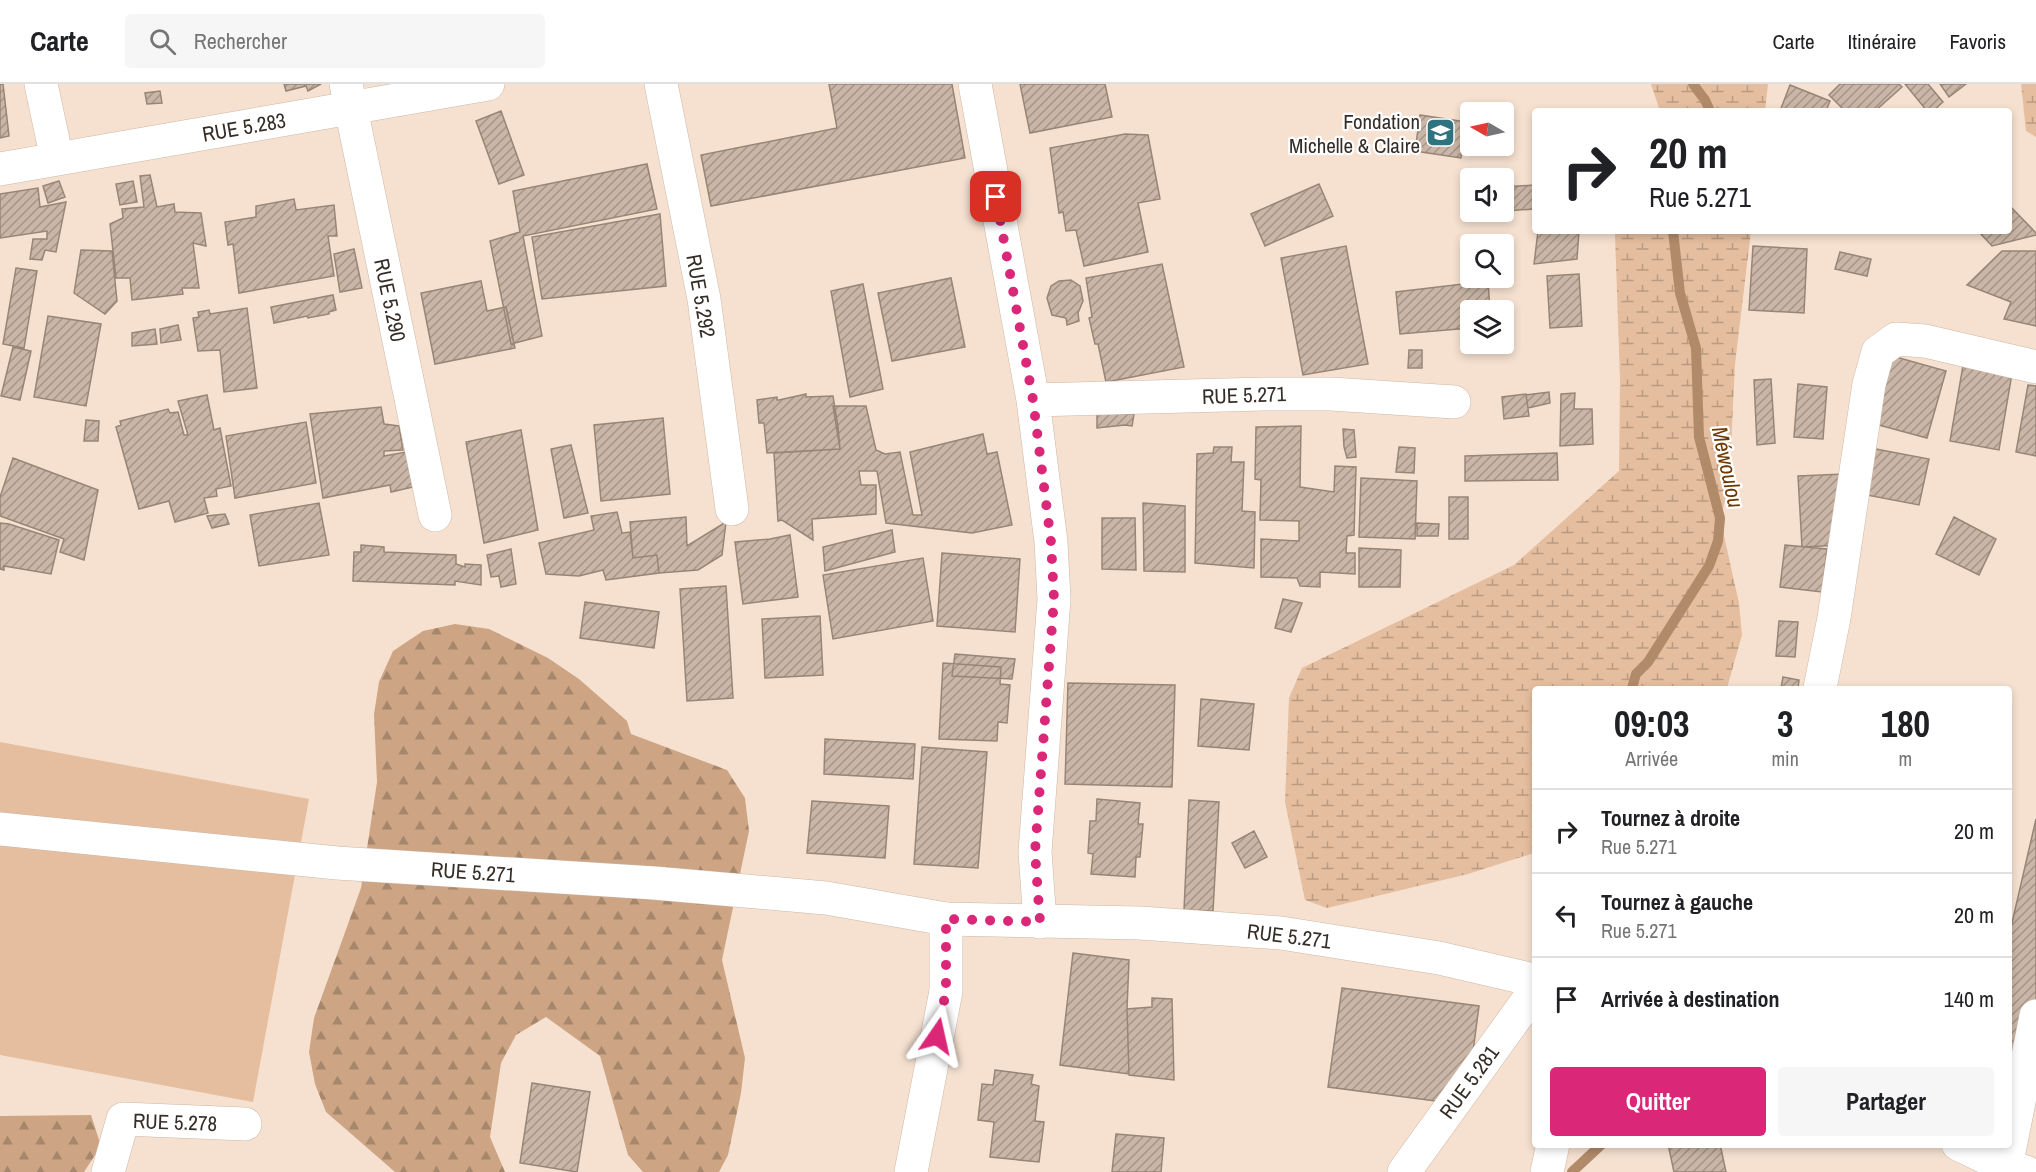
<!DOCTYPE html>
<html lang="fr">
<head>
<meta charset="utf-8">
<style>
	body { margin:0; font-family:"Archivo Narrow",sans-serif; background:#f6f6f6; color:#202124; height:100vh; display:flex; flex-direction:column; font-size:22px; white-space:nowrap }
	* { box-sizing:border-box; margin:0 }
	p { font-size:20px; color:#757577 }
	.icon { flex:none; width:33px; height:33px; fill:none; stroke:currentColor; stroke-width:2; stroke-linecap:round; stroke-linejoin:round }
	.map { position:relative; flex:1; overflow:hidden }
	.drawer { position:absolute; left:1532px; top:602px; width:480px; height:462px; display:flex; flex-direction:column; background:#fff; border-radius:6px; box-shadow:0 3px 9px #0003 }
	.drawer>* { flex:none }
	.hud { position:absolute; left:1532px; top:24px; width:480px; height:126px; border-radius:6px; box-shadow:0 3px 9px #0003; background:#fff; color:#202124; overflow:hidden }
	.needle { width:39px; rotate:279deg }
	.buttons { position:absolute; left:1460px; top:18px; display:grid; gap:12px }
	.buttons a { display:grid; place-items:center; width:54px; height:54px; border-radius:6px; background:#fff; box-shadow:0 3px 9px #0003; font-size:30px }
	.pin { position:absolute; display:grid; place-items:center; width:51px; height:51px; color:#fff; margin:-26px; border-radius:12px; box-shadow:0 3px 9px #0006 }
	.me { position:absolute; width:66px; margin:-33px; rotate:11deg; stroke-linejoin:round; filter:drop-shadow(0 0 4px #0008) }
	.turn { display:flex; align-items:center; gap:21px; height:126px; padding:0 18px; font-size:27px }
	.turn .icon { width:78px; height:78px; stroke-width:2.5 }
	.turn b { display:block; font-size:42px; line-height:51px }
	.eta { display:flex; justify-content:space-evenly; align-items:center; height:102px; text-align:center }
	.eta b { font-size:36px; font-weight:700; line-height:42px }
	.button { display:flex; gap:12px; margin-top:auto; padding:12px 18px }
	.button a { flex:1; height:69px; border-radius:6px; background:#db2777; color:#fff; font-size:24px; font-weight:700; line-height:69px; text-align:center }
	.button a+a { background:#f6f6f6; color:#202124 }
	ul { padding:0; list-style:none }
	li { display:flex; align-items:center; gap:18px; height:84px; padding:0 18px; border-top:2px solid #e0e0e0 }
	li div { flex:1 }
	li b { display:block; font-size:22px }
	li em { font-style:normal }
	header { display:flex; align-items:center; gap:36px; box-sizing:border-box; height:84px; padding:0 30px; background:#fff; border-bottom:2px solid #e0e0e0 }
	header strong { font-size:28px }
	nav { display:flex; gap:33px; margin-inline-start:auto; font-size:21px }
	.search { width:420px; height:54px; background:#f6f6f6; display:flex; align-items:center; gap:15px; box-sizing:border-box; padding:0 21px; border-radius:6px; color:#757577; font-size:22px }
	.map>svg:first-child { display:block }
	.forest { fill:url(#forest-firs) }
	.wetland { fill:url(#wetland-marsh) }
	.park { fill:#e5be9f }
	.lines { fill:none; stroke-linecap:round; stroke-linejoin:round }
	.stream { stroke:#b18a6a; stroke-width:10 }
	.building { fill:url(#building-hatch); stroke:#988576; stroke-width:1.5 }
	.minor-casing { stroke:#ccb7a7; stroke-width:34 }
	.tertiary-casing { stroke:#ccb7a7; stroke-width:34 }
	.minor { stroke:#fff; stroke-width:33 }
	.tertiary { stroke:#fff; stroke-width:33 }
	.route { stroke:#db2777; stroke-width:10; stroke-dasharray:0 18 }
	.labels { text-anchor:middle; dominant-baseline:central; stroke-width:4.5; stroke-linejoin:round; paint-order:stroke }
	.poi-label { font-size:21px; fill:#352d27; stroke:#fff; text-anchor:end }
	.street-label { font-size:21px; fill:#352d27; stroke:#fff }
	.water-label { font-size:22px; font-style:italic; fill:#6c3900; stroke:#fff }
</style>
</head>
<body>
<header>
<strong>Carte</strong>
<div class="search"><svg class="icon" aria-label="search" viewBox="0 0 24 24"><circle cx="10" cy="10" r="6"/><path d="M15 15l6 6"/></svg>Rechercher</div>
<nav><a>Carte</a><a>Itinéraire</a><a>Favoris</a></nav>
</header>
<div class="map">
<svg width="2036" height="1088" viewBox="0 0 2036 1088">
	<defs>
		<pattern id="forest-firs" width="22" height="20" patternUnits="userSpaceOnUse" patternTransform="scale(1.5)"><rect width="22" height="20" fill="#cda584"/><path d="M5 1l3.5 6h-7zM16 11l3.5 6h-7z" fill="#a7876c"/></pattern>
		<pattern id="wetland-marsh" width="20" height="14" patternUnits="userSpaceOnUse" patternTransform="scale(1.5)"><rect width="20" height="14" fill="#e5be9f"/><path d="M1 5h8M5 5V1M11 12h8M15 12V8" fill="none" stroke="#ba9b82"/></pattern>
		<pattern id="building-hatch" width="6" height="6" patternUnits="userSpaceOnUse" patternTransform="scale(1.5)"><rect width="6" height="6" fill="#cab6a6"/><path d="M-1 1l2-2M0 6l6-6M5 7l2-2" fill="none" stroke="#a59487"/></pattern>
	</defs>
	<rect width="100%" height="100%" fill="#f6e1d0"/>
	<path class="forest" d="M 455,540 L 489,545 L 548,574 L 579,595 L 627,637 L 631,650 L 727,686 L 745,714 L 749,747 L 722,876 L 745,974 L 741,1009 L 728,1071 L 719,1088 L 643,1088 L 628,1071 L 600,972 L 546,933 L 516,951 L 501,979 L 490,1053 L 505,1088 L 395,1088 L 326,1028 L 315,1000 L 309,968 L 314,934 L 361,804 L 377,698 L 374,630 L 379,598 L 393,567 L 423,547 Z
		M 91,1031 L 101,1062 L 84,1088 L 0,1088 L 0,1032 Z"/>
	<path class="wetland" d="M 1651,0 L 1768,0 L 1765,27 L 1660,27 Z
		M 2021,0 L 2036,0 L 2036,53 L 2026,47 Z
		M 1626,147 L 1751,147 L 1735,280 L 1729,404 L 1720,434 L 1739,519 L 1742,551 L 1727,604 L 1534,604 L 1534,769 L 1468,790 L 1327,824 L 1305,816 L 1285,718 L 1289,614 L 1302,584 L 1514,481 L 1619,387 L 1620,296 L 1615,150 Z"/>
	<path class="park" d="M 0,658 L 309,715 L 253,1018 L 0,971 Z"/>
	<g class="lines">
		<path class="stream" d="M 1693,0 L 1705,16 L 1710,27
			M 1632,604 L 1636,590 L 1648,578 L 1709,482 L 1718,457 L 1720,434 L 1699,353 L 1696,264 L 1680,209 L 1673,147
			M 1572,1088 L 1602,1060"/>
	</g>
	<path class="building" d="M 0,0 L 3,0 L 9,52 L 0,54 Z
		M 284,0 L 321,0 L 308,7 L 306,2 L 286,7 Z
		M 829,0 L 952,0 L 965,74 L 711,122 L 701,71 L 837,44 Z
		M 1020,0 L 1105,0 L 1112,33 L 1030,49 Z
		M 1840,0 L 1899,0 L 1902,3 L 1875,27 L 1845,27 L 1829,11 Z
		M 1905,0 L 1928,0 L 1943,18 L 1933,27 L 1927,27 Z
		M 1940,0 L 1966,0 L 1949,13 Z
		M 1790,1 L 1830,17 L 1826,27 L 1780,27 Z
		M 160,7 L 162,19 L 147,20 L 145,9 Z
		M 501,27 L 524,91 L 499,100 L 476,37 Z
		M 1420,31 L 1466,38 L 1461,74 L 1415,67 Z
		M 1125,50 L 1148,51 L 1160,115 L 1138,119 L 1148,168 L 1084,182 L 1076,146 L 1066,147 L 1063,128 L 1059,129 L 1050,64 Z
		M 647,80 L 657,125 L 523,152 L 542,252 L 511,260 L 490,157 L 520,148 L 513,107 Z
		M 150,91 L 157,123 L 174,120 L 175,128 L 201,129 L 206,162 L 193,159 L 199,204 L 182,204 L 183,210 L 132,216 L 130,194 L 116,194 L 110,140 L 123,134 L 122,125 L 144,123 L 140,92 Z
		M 59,97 L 65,113 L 48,119 L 43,102 Z
		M 133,97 L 137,118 L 120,121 L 116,100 Z
		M 1319,100 L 1333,132 L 1265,162 L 1251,130 Z
		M 1534,101 L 1534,125 L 1503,127 L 1503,103 Z
		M 38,104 L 40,123 L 66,118 L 56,168 L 45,166 L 42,176 L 30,175 L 33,155 L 47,155 L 47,147 L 0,154 L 0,110 Z
		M 294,115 L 296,126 L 334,121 L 337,152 L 328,152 L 334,192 L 239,209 L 233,160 L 228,161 L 225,138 L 256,133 L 256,122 Z
		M 2008,120 L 2036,149 L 2036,151 L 1992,162 L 1978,147 L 2008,147 Z
		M 660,130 L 666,202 L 542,215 L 532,153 Z
		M 1538,147 L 1579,147 L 1577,175 L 1534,180 Z
		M 1346,162 L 1368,280 L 1303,291 L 1281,174 Z
		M 1753,162 L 1807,165 L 1804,229 L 1749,226 Z
		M 354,165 L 362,204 L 340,208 L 334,170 Z
		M 81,166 L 112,167 L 117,217 L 105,230 L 74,209 Z
		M 2002,167 L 2036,167 L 2036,242 L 2004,235 L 2011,218 L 1967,201 Z
		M 1840,168 L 1871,175 L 1867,192 L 1835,185 Z
		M 1162,180 L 1184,283 L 1106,298 L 1098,260 L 1095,260 L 1089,234 L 1092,233 L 1086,194 Z
		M 16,184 L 37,187 L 24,264 L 3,260 Z
		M 1579,190 L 1582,242 L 1550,244 L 1547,192 Z
		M 951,194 L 965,263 L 892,277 L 878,209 Z
		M 1071,196 L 1080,202 L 1083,217 L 1078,229 L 1079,237 L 1067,241 L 1066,234 L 1052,231 L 1047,214 L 1051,202 L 1059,197 Z
		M 481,197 L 487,227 L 506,223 L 515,264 L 435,280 L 421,209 Z
		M 1488,197 L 1490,226 L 1470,226 L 1470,244 L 1400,250 L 1396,208 Z
		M 863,200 L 883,305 L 850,313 L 831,207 Z
		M 333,211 L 336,226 L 329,228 L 329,230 L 308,234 L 307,232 L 274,239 L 271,223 Z
		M 247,224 L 257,304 L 224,308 L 220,266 L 198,267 L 193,234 L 199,233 L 198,228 L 209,226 L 210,230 Z
		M 48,232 L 101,240 L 86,322 L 34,313 Z
		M 178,241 L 181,256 L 161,259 L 160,245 Z
		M 155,245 L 157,260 L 132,262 L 132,249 Z
		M 13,263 L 31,267 L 20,316 L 1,312 Z
		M 1966,264 L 2015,272 L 1999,366 L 1950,357 Z
		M 1409,266 L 1422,266 L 1422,284 L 1408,284 Z
		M 1878,268 L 1946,287 L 1927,354 L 1860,336 Z
		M 1771,295 L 1775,359 L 1757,361 L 1754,296 Z
		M 1798,300 L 1827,303 L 1823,355 L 1794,353 Z
		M 2028,301 L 2036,302 L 2036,372 L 2016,368 Z
		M 1549,308 L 1550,319 L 1528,324 L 1526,311 Z
		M 1575,309 L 1574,325 L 1592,325 L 1593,360 L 1560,362 L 1561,310 Z
		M 806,310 L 806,313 L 833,312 L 838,343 L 840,365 L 767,369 L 764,339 L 759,339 L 757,316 L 777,313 L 777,316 L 779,316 Z
		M 1526,310 L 1529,332 L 1504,335 L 1502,313 Z
		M 207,311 L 214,346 L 220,344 L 231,402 L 216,405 L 217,412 L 204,414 L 208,429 L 175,438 L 169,417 L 139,425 L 116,343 L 121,341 L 120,337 L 168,325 L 170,329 L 178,328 L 184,351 L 188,351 L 178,317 Z
		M 833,322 L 866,322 L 876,366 L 885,370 L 900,368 L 913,431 L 922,431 L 910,368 L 983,350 L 987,370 L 997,368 L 1012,441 L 972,449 L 886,439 L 877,387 L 859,387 L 861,401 L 876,401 L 876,430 L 812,435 L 813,456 L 782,436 L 778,437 L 774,369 L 840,365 Z
		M 381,323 L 384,340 L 399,342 L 403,366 L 384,367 L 384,372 L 406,368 L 413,403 L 391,408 L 390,401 L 323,414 L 310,330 Z
		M 1097,330 L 1134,330 L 1132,342 L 1125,341 L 1097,344 Z
		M 663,334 L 670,410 L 601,417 L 594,341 Z
		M 86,336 L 99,337 L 98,357 L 84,357 Z
		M 306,338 L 316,399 L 235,414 L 226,352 Z
		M 1301,342 L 1300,403 L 1334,408 L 1335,382 L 1356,383 L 1354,451 L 1347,452 L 1346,469 L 1355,469 L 1355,490 L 1320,488 L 1320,503 L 1300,502 L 1297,494 L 1261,493 L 1261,455 L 1299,457 L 1299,437 L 1260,436 L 1261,396 L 1255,395 L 1256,343 Z
		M 1343,345 L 1354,346 L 1356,373 L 1347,374 L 1344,363 Z
		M 521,346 L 538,446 L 484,459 L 466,358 Z
		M 571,361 L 588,429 L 564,434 L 551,365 Z
		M 1860,362 L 1929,375 L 1919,421 L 1851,408 Z
		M 1214,363 L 1232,363 L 1231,378 L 1244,378 L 1242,427 L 1255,428 L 1254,484 L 1195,479 L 1197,370 L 1213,369 Z
		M 1399,363 L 1415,364 L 1414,389 L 1396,388 Z
		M 1557,369 L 1558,396 L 1465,397 L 1465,372 Z
		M 13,374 L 98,406 L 84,476 L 60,468 L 64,455 L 0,432 L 0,413 Z
		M 1844,390 L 1842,461 L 1802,463 L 1798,392 Z
		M 1361,394 L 1417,397 L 1415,455 L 1359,453 Z
		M 1449,413 L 1468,413 L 1468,455 L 1449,455 Z
		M 319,419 L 329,471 L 259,482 L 250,431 Z
		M 1143,419 L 1185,422 L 1185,488 L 1144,487 Z
		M 617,428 L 622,449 L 630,448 L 633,474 L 657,471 L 659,489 L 606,496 L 603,486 L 579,492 L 546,490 L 539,459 L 594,446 L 591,432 Z
		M 225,430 L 229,440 L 212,444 L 207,432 Z
		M 686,433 L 687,462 L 726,438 L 722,471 L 698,486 L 659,489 L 657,471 L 633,474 L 630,438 Z
		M 1954,433 L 1996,455 L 1979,491 L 1936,470 Z
		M 1102,434 L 1135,434 L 1136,486 L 1102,485 Z
		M 0,439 L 9,440 L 59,456 L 51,490 L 4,482 L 4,486 L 0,485 Z
		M 1417,439 L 1439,440 L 1438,452 L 1417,452 Z
		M 892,446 L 895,468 L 825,487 L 823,463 Z
		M 790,451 L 798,513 L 743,520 L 735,458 L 770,455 Z
		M 361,461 L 384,463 L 384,468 L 456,471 L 456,480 L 465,483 L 465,480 L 481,481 L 481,501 L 455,497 L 455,501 L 353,497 L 354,468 L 361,468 Z
		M 1785,461 L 1827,465 L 1822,508 L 1780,503 Z
		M 1359,464 L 1401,466 L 1400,503 L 1359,503 Z
		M 511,465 L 516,500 L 501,503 L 499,492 L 491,493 L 487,471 Z
		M 942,469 L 1020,475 L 1015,548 L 937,542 Z
		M 923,474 L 933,537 L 833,555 L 823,491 Z
		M 726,502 L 733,614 L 687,617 L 680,505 Z
		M 1283,515 L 1302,519 L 1291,548 L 1275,544 Z
		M 585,518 L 659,528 L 654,564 L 580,554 Z
		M 820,532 L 823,591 L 765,594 L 762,535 Z
		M 1779,537 L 1798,538 L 1795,573 L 1776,572 Z
		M 955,570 L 1015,575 L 1012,595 L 952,592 Z
		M 943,579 L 1001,583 L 1000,600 L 1010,601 L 1007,639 L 998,638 L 997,657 L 939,655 Z
		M 1783,593 L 1799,596 L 1798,604 L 1781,604 Z
		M 1068,599 L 1175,601 L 1172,703 L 1065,700 Z
		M 1201,615 L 1254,620 L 1249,666 L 1198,662 Z
		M 825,655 L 915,660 L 913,695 L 824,690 Z
		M 922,663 L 987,668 L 978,784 L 914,780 Z
		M 1097,715 L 1140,719 L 1138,740 L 1143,740 L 1140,773 L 1136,773 L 1135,793 L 1091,790 L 1093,770 L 1088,769 L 1090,737 L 1096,737 Z
		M 1189,716 L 1219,718 L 1213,827 L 1184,826 Z
		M 812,717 L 889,722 L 885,774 L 807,769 Z
		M 2036,735 L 2036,997 L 2008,991 L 2008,856 Z
		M 1254,747 L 1267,773 L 1245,784 L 1232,759 Z
		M 1073,869 L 1129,876 L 1127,925 L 1129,990 L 1060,981 Z
		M 1342,904 L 1479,922 L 1466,1021 L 1328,1003 Z
		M 1152,914 L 1172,915 L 1174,996 L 1129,991 L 1127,925 L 1152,923 Z
		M 995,986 L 1033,991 L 1031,1000 L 1039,1002 L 1035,1037 L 1044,1038 L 1039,1078 L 990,1073 L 994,1038 L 978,1036 L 982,1000 L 993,1001 Z
		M 532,999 L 590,1008 L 577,1088 L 520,1079 Z
		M 1116,1050 L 1164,1054 L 1161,1088 L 1112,1088 Z
		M 1668,1060 L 1720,1060 L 1726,1088 L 1674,1088 Z"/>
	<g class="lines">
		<defs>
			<path id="minor" d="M 41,0 L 57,75
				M 346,0 L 435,431
				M 661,0 L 704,215 L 732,425
				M 975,0 L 1033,316 L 1051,458 L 1054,515 L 1035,768 L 1040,838
				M 0,85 L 488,0
				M 1033,316 L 1263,310 L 1331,310 L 1454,318
				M 1820,604 L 1834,534 L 1869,300 L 1878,268 L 1896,255 L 1925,257 L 2036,283
				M 108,1088 L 123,1035 L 245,1040
				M 911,1088 L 946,907 L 946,835
				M 1404,1088 L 1534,908
				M 1547,1088 L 1553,1060
				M 2007,1088 L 2006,1083 L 2036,932"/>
			<path id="tertiary" d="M 0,745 L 337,779 L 654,799 L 826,814 L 946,835 L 1140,839 L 1281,849 L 1439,874 L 1534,896
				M 1958,1060 L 2006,1083 L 2026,1088"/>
		</defs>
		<use href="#minor" class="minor-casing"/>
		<use href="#tertiary" class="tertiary-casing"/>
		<use href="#minor" class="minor"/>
		<use href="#tertiary" class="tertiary"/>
	</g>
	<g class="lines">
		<path class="route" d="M 937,952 L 946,907 L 946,835 L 1040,838 L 1035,768 L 1054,515 L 1051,458 L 1033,316 L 996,113"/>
	</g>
	<defs>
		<symbol id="school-square" viewBox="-11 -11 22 22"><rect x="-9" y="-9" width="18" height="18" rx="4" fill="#2d7480" stroke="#fff"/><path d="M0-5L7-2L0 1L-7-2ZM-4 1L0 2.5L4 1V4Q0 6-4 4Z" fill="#fff"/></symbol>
	</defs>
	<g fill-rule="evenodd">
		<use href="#school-square" x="1424" y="32" width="33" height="33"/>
	</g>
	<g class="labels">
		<g class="poi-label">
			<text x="1420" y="37">Fondation<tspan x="1420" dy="24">Michelle &amp; Claire</tspan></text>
		</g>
		<g class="street-label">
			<text transform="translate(244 43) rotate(-10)">RUE 5.283</text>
			<text transform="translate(701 212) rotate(80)">RUE 5.292</text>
			<text transform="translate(390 216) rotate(78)">RUE 5.290</text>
			<text transform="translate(1244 311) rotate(-2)">RUE 5.271</text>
			<text transform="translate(473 788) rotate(4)">RUE 5.271</text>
			<text transform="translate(1289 852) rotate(7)">RUE 5.271</text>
			<text transform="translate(1469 998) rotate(-54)">RUE 5.281</text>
			<text transform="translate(175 1038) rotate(2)">RUE 5.278</text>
		</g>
		<g class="water-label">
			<text transform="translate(1728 383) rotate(78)">Méwoulou</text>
		</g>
	</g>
</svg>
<div class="buttons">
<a><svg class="needle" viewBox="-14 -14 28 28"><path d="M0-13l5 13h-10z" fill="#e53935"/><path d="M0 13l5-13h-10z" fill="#757577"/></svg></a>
<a><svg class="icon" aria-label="sound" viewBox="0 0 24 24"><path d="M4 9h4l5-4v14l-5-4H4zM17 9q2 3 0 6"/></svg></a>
<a><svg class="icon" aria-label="search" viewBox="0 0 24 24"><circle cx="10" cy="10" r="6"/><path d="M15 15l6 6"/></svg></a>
<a><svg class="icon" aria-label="layers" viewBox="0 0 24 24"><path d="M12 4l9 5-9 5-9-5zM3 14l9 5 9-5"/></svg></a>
</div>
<div class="pin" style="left:996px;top:113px;background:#d93025"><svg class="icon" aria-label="arrive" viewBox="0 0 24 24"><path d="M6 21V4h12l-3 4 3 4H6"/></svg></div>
<svg class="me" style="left:937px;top:952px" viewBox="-20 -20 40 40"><path d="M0-17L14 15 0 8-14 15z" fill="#db2777" stroke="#fff" stroke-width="4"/></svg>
<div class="hud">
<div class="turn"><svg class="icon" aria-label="right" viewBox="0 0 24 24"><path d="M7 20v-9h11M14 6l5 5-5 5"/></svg><div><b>20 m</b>Rue 5.271</div></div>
</div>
<section class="drawer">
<div class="eta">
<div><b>09:03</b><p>Arrivée</p></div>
<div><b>3</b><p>min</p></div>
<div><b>180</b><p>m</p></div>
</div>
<ul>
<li><svg class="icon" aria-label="right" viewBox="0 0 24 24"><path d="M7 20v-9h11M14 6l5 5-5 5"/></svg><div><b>Tournez à droite</b><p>Rue 5.271</p></div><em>20 m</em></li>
<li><svg class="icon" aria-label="left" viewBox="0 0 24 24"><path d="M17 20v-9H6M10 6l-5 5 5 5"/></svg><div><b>Tournez à gauche</b><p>Rue 5.271</p></div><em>20 m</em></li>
<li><svg class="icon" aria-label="arrive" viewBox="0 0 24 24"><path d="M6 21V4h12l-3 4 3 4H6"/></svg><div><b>Arrivée à destination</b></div><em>140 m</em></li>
</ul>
<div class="button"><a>Quitter</a><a>Partager</a></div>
</section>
</div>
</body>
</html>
